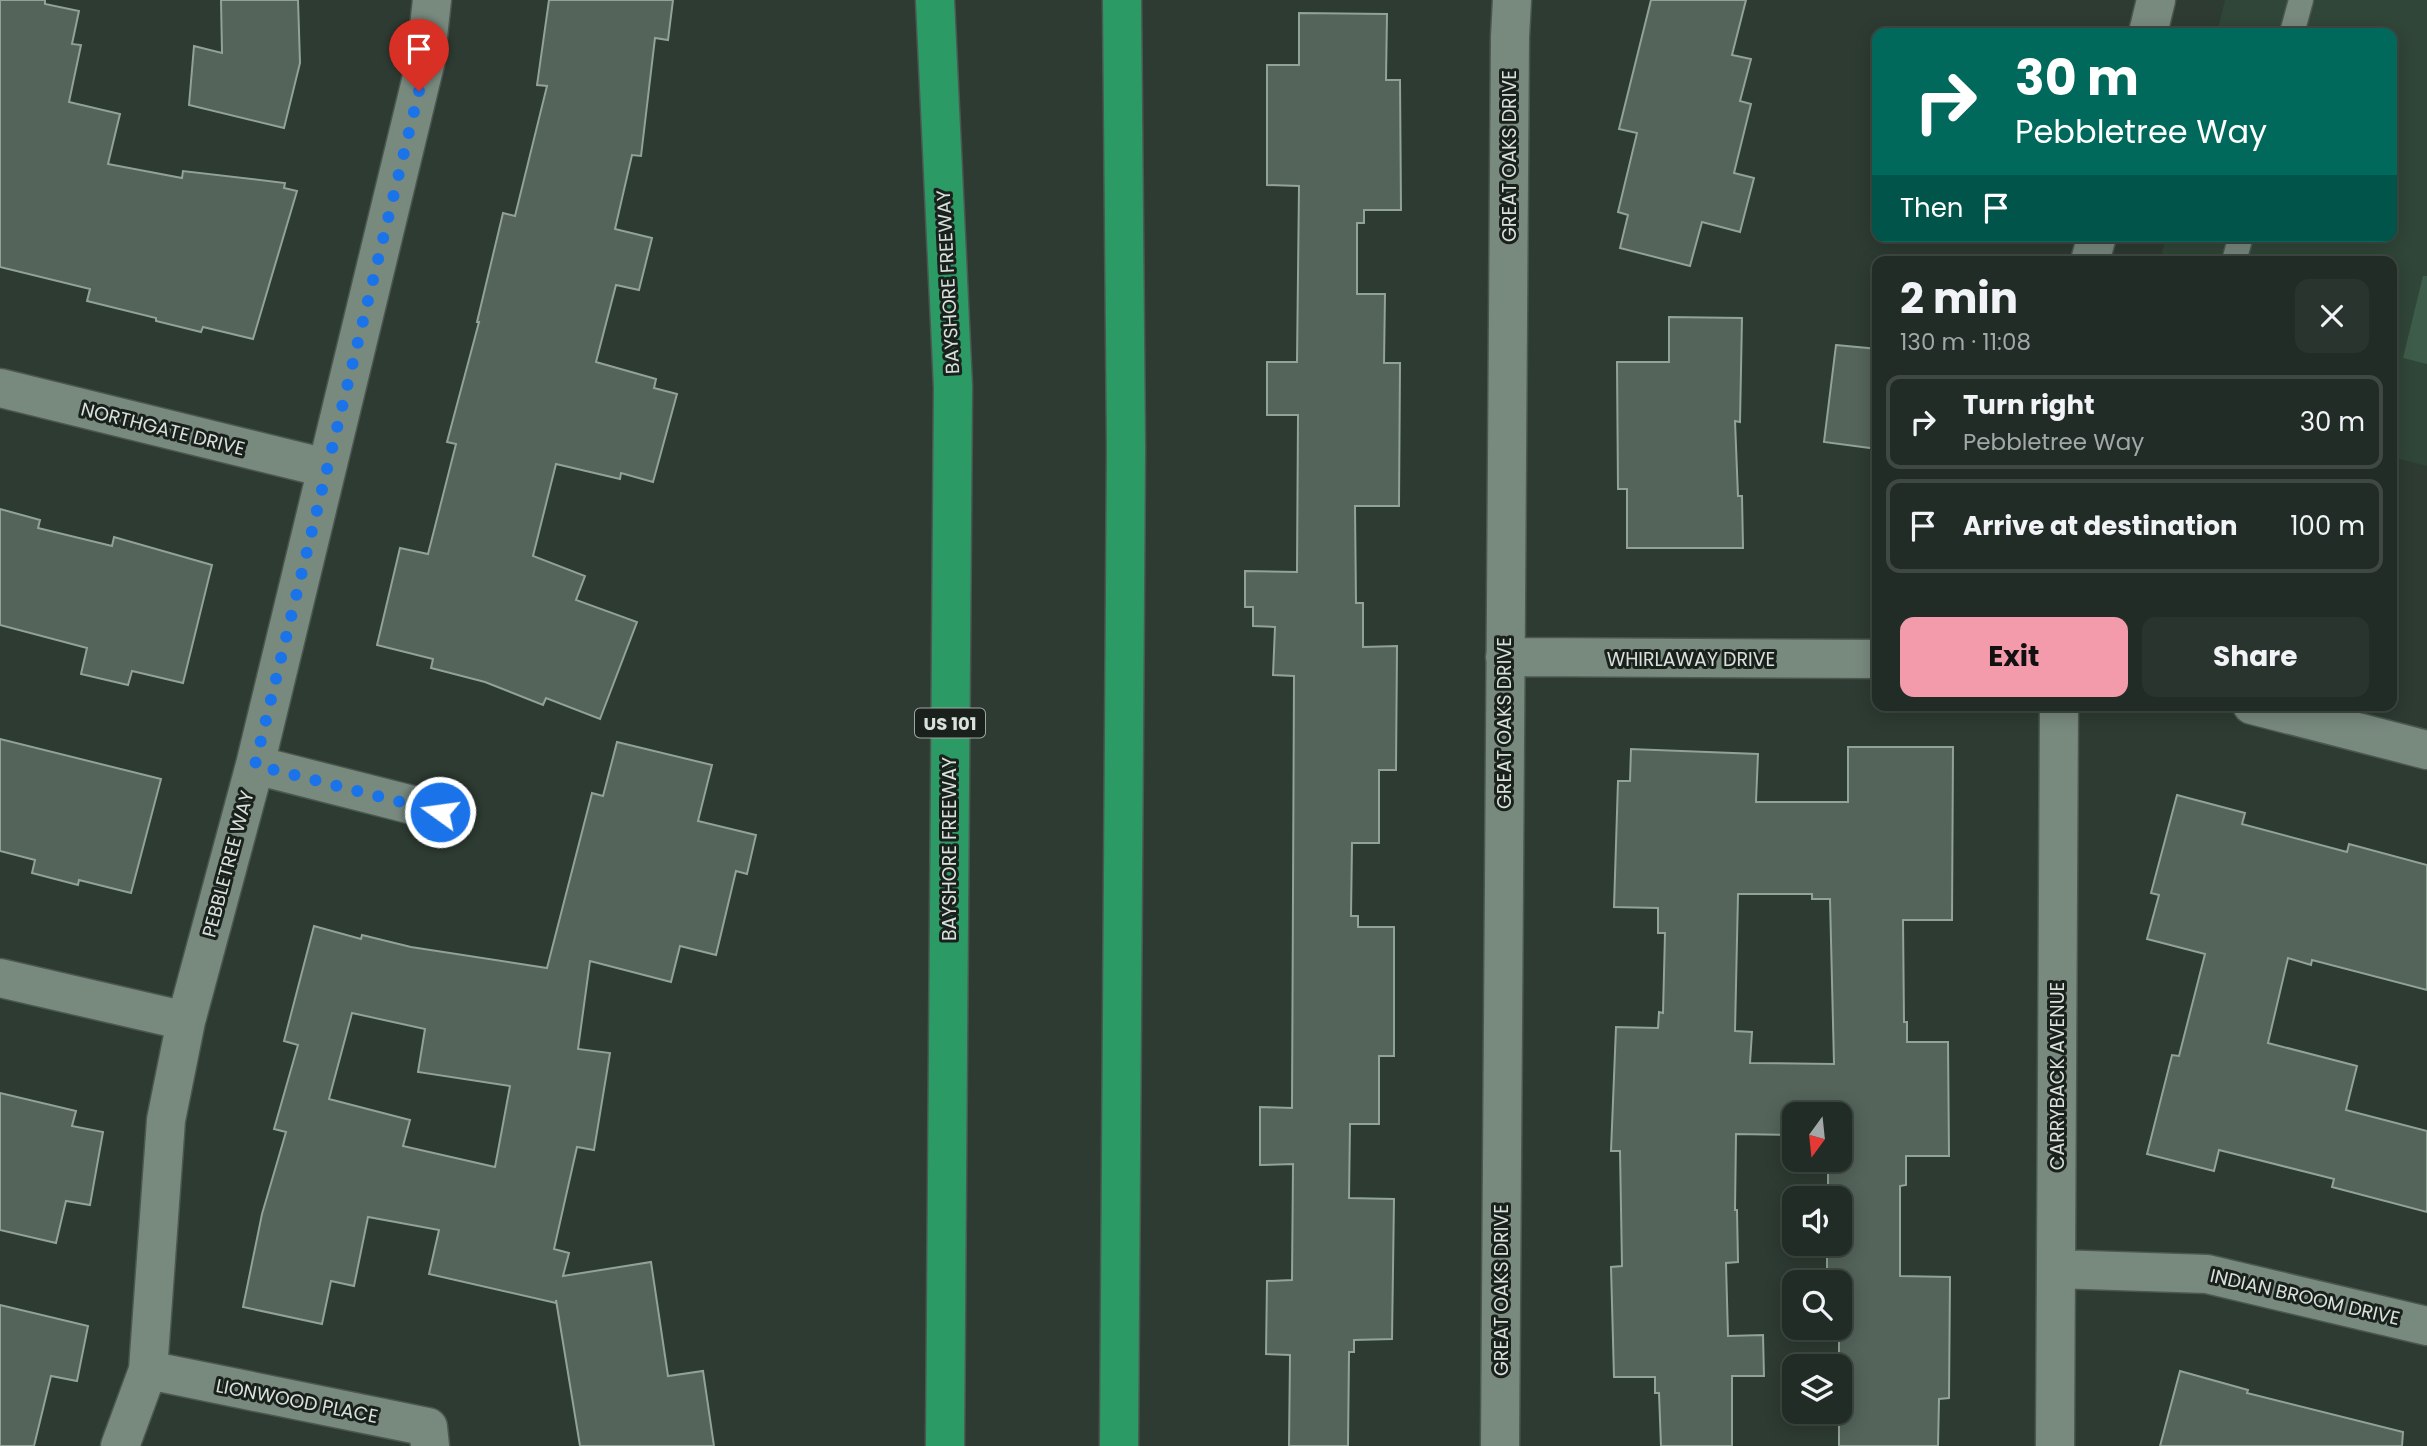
<!DOCTYPE html>
<html lang="en">
<head>
<meta charset="utf-8">
<style>
	body { margin:0; font-family:Poppins,sans-serif; background:#2a342e; color:#f1f3f6; height:100vh; display:flex; flex-direction:column; font-size:26px; white-space:nowrap }
	* { box-sizing:border-box; margin:0 }
	p { font-size:23px; color:#a2a7a7 }
	.icon { flex:none; width:38px; height:38px; fill:none; stroke:currentColor; stroke-width:2; stroke-linecap:round; stroke-linejoin:round }
	.map { position:relative; flex:1; overflow:hidden }
	.sheet { position:absolute; left:1872px; top:256px; width:525px; height:455px; display:flex; flex-direction:column; background:#222c26; border-radius:14px; box-shadow:0 4px 18px #0003,0 0 0 2px #3f4843 }
	.sheet>* { flex:none }
	.hud { position:absolute; left:1872px; top:28px; width:525px; height:214px; border-radius:14px; box-shadow:0 4px 18px #0003,0 0 0 2px #3f4843; background:#00695c; color:#fff; overflow:hidden }
	.needle { width:46px; rotate:195deg }
	.fabs { position:absolute; left:1782px; top:1102px; display:grid; gap:14px }
	.fabs a { display:grid; place-items:center; width:70px; height:70px; border-radius:14px; background:#222c26; box-shadow:0 4px 18px #0003,0 0 0 2px #3f4843; font-size:35px }
	.pin { position:absolute; display:grid; place-items:center; width:60px; height:60px; color:#fff; margin:-72px -30px; border-radius:50% 50% 50% 0; rotate:-45deg; box-shadow:0 0 7px #0007 }
	.pin .icon { rotate:45deg }
	.me { position:absolute; width:77px; margin:-38px; rotate:284deg; stroke-linejoin:round; filter:drop-shadow(0 0 5px #0008) }
	.turn { display:flex; align-items:center; gap:24px; height:147px; padding:0 28px; font-size:32px }
	.turn .icon { width:91px; height:91px; stroke-width:2.5 }
	.turn b { display:block; font-size:49px; line-height:60px }
	.then { display:flex; align-items:center; height:66px; padding:0 28px; background:#0003; gap:14px; font-size:26px }
	.round { display:grid; place-items:center; flex:none; width:74px; height:74px; border-radius:14px; background:#2a342e }
	.head { display:flex; align-items:center; justify-content:space-between; height:119px; padding:0 28px }
	h1 { font-size:42px; font-weight:700; line-height:52px }
	.button { display:flex; gap:14px; margin-top:auto; padding:14px 28px }
	.button a { flex:1; height:80px; border-radius:14px; background:#f39aab; color:#111; font-size:28px; font-weight:700; line-height:80px; text-align:center }
	.button a+a { background:#2a342e; color:#f1f3f6 }
	ul { padding:0; list-style:none }
	li { display:flex; align-items:center; gap:21px; height:94px; margin:0 14px 10px; padding:0 14px; border:4px solid #3f4843; border-radius:14px }
	li div { flex:1 }
	li b { display:block; font-size:26px }
	li em { font-style:normal }
	.map>svg:first-child { display:block }
	.built { fill:#304638 }
	.green { fill:#3e5c4a }
	.building { fill:#54645a; stroke:#91a297; stroke-width:2; fill-rule:evenodd }
	.lines { fill:none; stroke-linecap:round; stroke-linejoin:round }
	.lane-casing { stroke:#4b5750; stroke-width:27 }
	.street-casing { stroke:#4b5750; stroke-width:41 }
	.highway-casing { stroke:#4b5750; stroke-width:41 }
	.lane { stroke:#78897e; stroke-width:24 }
	.street { stroke:#78897e; stroke-width:38 }
	.highway { stroke:#2c9a65; stroke-width:38 }
	.route { stroke:#1a73e8; stroke-width:12; stroke-dasharray:0 21.6 }
	.labels { text-anchor:middle; dominant-baseline:central; stroke-width:6; stroke-linejoin:round; paint-order:stroke }
	.shield { fill:#1a211c; stroke:#9fa7a2; stroke-width:2 }
	.shield-label { font-size:18px; font-weight:bold; fill:#d8e1db }
	.street-label { font-size:19px; fill:#d8e1db; stroke:#1a211c }
</style>
</head>
<body>
<div class="map">
<svg width="2427" height="1446" viewBox="0 0 2427 1446">
	<rect width="100%" height="100%" fill="#2d3b32"/>
	<path class="built" d="M 2225,0 L 2427,0 L 2427,466 L 2392,457 L 2392,261 L 2160,261 L 2166,236 L 2392,236 L 2392,33 L 2217,33 Z"/>
	<path class="green" d="M 2423,276 L 2427,276 L 2427,364 L 2403,358 Z"/>
	<path class="building" d="M 0,0 L 45,0 L 45,4 L 79,11 L 72,44 L 81,45 L 69,102 L 120,114 L 108,164 L 182,178 L 183,171 L 285,183 L 284,188 L 297,191 L 253,339 L 203,327 L 201,332 L 156,321 L 156,318 L 87,301 L 90,289 L 0,267 Z
		M 221,0 L 298,0 L 300,63 L 284,128 L 189,105 L 194,46 L 222,53 Z
		M 549,0 L 673,0 L 668,40 L 655,38 L 641,156 L 632,155 L 615,229 L 652,238 L 639,290 L 616,285 L 596,362 L 656,379 L 654,388 L 677,394 L 653,482 L 621,473 L 620,479 L 556,464 L 533,556 L 585,576 L 576,600 L 637,622 L 600,719 L 546,698 L 543,705 L 485,682 L 431,668 L 433,659 L 377,645 L 400,548 L 428,554 L 456,444 L 447,442 L 479,322 L 477,322 L 503,213 L 515,216 L 547,86 L 537,85 Z
		M 1651,0 L 1746,0 L 1732,55 L 1751,59 L 1740,101 L 1751,104 L 1734,173 L 1754,178 L 1740,232 L 1702,222 L 1690,266 L 1620,248 L 1628,215 L 1618,212 L 1637,133 L 1619,129 Z
		M 1299,13 L 1387,14 L 1386,80 L 1400,80 L 1401,210 L 1364,210 L 1364,223 L 1357,223 L 1357,294 L 1385,294 L 1384,363 L 1400,363 L 1399,506 L 1355,506 L 1356,603 L 1363,603 L 1363,647 L 1397,646 L 1396,770 L 1379,770 L 1379,843 L 1352,843 L 1351,916 L 1358,916 L 1358,927 L 1394,927 L 1394,1056 L 1379,1056 L 1379,1124 L 1350,1124 L 1349,1198 L 1394,1199 L 1392,1339 L 1354,1340 L 1354,1352 L 1349,1352 L 1348,1446 L 1289,1446 L 1290,1355 L 1266,1354 L 1267,1281 L 1292,1280 L 1293,1164 L 1260,1165 L 1260,1107 L 1292,1108 L 1294,676 L 1273,675 L 1275,627 L 1253,626 L 1253,607 L 1245,607 L 1245,571 L 1297,572 L 1298,415 L 1267,415 L 1267,362 L 1297,362 L 1299,186 L 1267,185 L 1267,65 L 1299,65 Z
		M 1669,317 L 1742,318 L 1740,422 L 1735,421 L 1738,496 L 1742,496 L 1743,548 L 1627,548 L 1627,489 L 1618,489 L 1617,362 L 1669,362 Z
		M 1836,345 L 1878,349 L 1878,449 L 1824,442 Z
		M 0,509 L 40,520 L 38,528 L 112,546 L 114,537 L 212,565 L 183,683 L 132,671 L 128,685 L 81,674 L 87,648 L 0,625 Z
		M 0,739 L 161,779 L 131,893 L 79,880 L 78,885 L 32,873 L 35,860 L 0,851 Z
		M 617,742 L 712,765 L 698,821 L 756,835 L 747,874 L 736,871 L 716,955 L 680,946 L 671,982 L 590,961 L 578,1049 L 610,1053 L 594,1150 L 577,1147 L 554,1249 L 569,1253 L 563,1276 L 651,1262 L 668,1376 L 703,1371 L 714,1446 L 580,1446 L 556,1300 L 556,1303 L 429,1274 L 439,1230 L 368,1217 L 354,1286 L 331,1281 L 322,1324 L 243,1307 L 262,1214 L 286,1132 L 274,1129 L 298,1045 L 284,1041 L 314,926 L 361,939 L 362,935 L 411,947 L 547,968 L 592,793 L 603,796 ZM 352,1013 L 425,1029 L 418,1072 L 510,1086 L 495,1167 L 403,1146 L 410,1120 L 329,1099 Z
		M 1848,747 L 1953,747 L 1952,920 L 1903,920 L 1904,1022 L 1907,1022 L 1907,1042 L 1948,1042 L 1949,1156 L 1906,1156 L 1906,1185 L 1900,1186 L 1900,1276 L 1950,1277 L 1949,1398 L 1939,1399 L 1938,1446 L 1839,1446 L 1839,1336 L 1827,1336 L 1827,1328 L 1839,1328 L 1839,1283 L 1827,1283 L 1827,1244 L 1839,1244 L 1839,1199 L 1828,1199 L 1828,1160 L 1839,1160 L 1839,1115 L 1794,1115 L 1794,1135 L 1736,1134 L 1735,1210 L 1737,1210 L 1738,1262 L 1726,1263 L 1728,1336 L 1763,1335 L 1764,1376 L 1732,1376 L 1732,1446 L 1661,1446 L 1659,1393 L 1655,1393 L 1655,1377 L 1614,1377 L 1611,1267 L 1622,1266 L 1620,1151 L 1611,1151 L 1616,1027 L 1658,1028 L 1659,1012 L 1663,1013 L 1665,933 L 1658,933 L 1658,908 L 1614,907 L 1618,781 L 1630,781 L 1631,749 L 1758,754 L 1756,802 L 1848,802 ZM 1738,894 L 1812,894 L 1812,899 L 1830,899 L 1834,1064 L 1750,1063 L 1752,1032 L 1735,1031 Z
		M 2177,795 L 2245,813 L 2242,824 L 2347,852 L 2349,844 L 2427,865 L 2427,990 L 2312,960 L 2311,965 L 2288,958 L 2268,1043 L 2357,1066 L 2346,1110 L 2427,1131 L 2427,1212 L 2332,1187 L 2334,1179 L 2219,1150 L 2214,1171 L 2147,1154 L 2172,1055 L 2179,1056 L 2205,954 L 2147,939 L 2159,895 L 2151,893 Z
		M 0,1093 L 76,1111 L 72,1126 L 103,1132 L 90,1205 L 66,1201 L 56,1243 L 0,1230 Z
		M 0,1305 L 88,1326 L 77,1381 L 51,1376 L 34,1446 L 0,1446 Z
		M 2180,1371 L 2248,1390 L 2247,1393 L 2403,1432 L 2402,1446 L 2160,1446 Z"/>
	<g class="lines">
		<defs>
			<path id="lane" d="M 2292,33 L 2301,0
				M 2234,261 L 2241,236"/>
			<path id="street" d="M 2148,33 L 2156,0
				M 2090,261 L 2097,236
				M 0,388 L 326,468
				M 1505,657 L 1878,659
				M 2252,705 L 2427,750
				M 255,765 L 440,812
				M 0,978 L 186,1021
				M 2056,1269 L 2207,1274 L 2427,1326
				M 148,1370 L 428,1427 L 430,1446
				M 120,1446 L 148,1370 L 166,1120 L 186,1021 L 255,765 L 425,64 L 432,0
				M 1500,1446 L 1510,37 L 1512,0
				M 2055,1446 L 2059,705"/>
			<path id="highway" d="M 935,0 L 953,387 L 945,1446
				M 1119,1446 L 1126,448 L 1122,0"/>
		</defs>
		<use href="#lane" class="lane-casing"/>
		<use href="#street" class="street-casing"/>
		<use href="#highway" class="highway-casing"/>
		<use href="#lane" class="lane"/>
		<use href="#street" class="street"/>
		<use href="#highway" class="highway"/>
	</g>
	<g class="lines">
		<path class="route" d="M 419,91 L 255,765 L 440,812"/>
	</g>
	<g class="labels">
		<rect class="shield" x="915" y="708.5" width="70" height="29" rx="5"/>
		<g class="shield-label">
			<text x="950" y="723">US 101</text>
		</g>
		<g class="street-label">
			<text transform="translate(1509 156) rotate(-90)">GREAT OAKS DRIVE</text>
			<text transform="translate(948 282) rotate(-93)">BAYSHORE FREEWAY</text>
			<text transform="translate(163 429) rotate(14)">NORTHGATE DRIVE</text>
			<text x="1691" y="659">WHIRLAWAY DRIVE</text>
			<text transform="translate(1504 723) rotate(-90)">GREAT OAKS DRIVE</text>
			<text transform="translate(949 849) rotate(-90)">BAYSHORE FREEWAY</text>
			<text transform="translate(228 864) rotate(-75)">PEBBLETREE WAY</text>
			<text transform="translate(2057 1076) rotate(-90)">CARRYBACK AVENUE</text>
			<text transform="translate(1501 1290) rotate(-90)">GREAT OAKS DRIVE</text>
			<text transform="translate(2305 1297) rotate(13)">INDIAN BROOM DRIVE</text>
			<text transform="translate(297 1401) rotate(11)">LIONWOOD PLACE</text>
		</g>
	</g>
</svg>
<div class="fabs">
<a><svg class="needle" viewBox="-14 -14 28 28"><path d="M0-13l5 13h-10z" fill="#e53935"/><path d="M0 13l5-13h-10z" fill="#a2a7a7"/></svg></a>
<a><svg class="icon" aria-label="sound" viewBox="0 0 24 24"><path d="M4 9h4l5-4v14l-5-4H4zM17 9q2 3 0 6"/></svg></a>
<a><svg class="icon" aria-label="search" viewBox="0 0 24 24"><circle cx="10" cy="10" r="6"/><path d="M15 15l6 6"/></svg></a>
<a><svg class="icon" aria-label="layers" viewBox="0 0 24 24"><path d="M12 4l9 5-9 5-9-5zM3 14l9 5 9-5"/></svg></a>
</div>
<div class="pin" style="left:419px;top:91px;background:#d93025"><svg class="icon" aria-label="arrive" viewBox="0 0 24 24"><path d="M6 21V4h12l-3 4 3 4H6"/></svg></div>
<svg class="me" style="left:440px;top:812px" viewBox="-20 -20 40 40"><circle r="17" fill="#1a73e8" stroke="#fff" stroke-width="3"/><path d="M0-11L8 9 0 5-8 9z" fill="#fff"/></svg>
<div class="hud">
<div class="turn"><svg class="icon" aria-label="right" viewBox="0 0 24 24"><path d="M7 20v-9h11M14 6l5 5-5 5"/></svg><div><b>30 m</b>Pebbletree Way</div></div>
<div class="then">Then<svg class="icon" aria-label="arrive" viewBox="0 0 24 24"><path d="M6 21V4h12l-3 4 3 4H6"/></svg></div>
</div>
<section class="sheet">
<div class="head"><div><h1>2 min</h1><p>130 m · 11:08</p></div><a class="round"><svg class="icon" aria-label="close" viewBox="0 0 24 24"><path d="M6 6l12 12M18 6L6 18"/></svg></a></div>
<ul>
<li><svg class="icon" aria-label="right" viewBox="0 0 24 24"><path d="M7 20v-9h11M14 6l5 5-5 5"/></svg><div><b>Turn right</b><p>Pebbletree Way</p></div><em>30 m</em></li>
<li><svg class="icon" aria-label="arrive" viewBox="0 0 24 24"><path d="M6 21V4h12l-3 4 3 4H6"/></svg><div><b>Arrive at destination</b></div><em>100 m</em></li>
</ul>
<div class="button"><a>Exit</a><a>Share</a></div>
</section>
</div>
</body>
</html>
